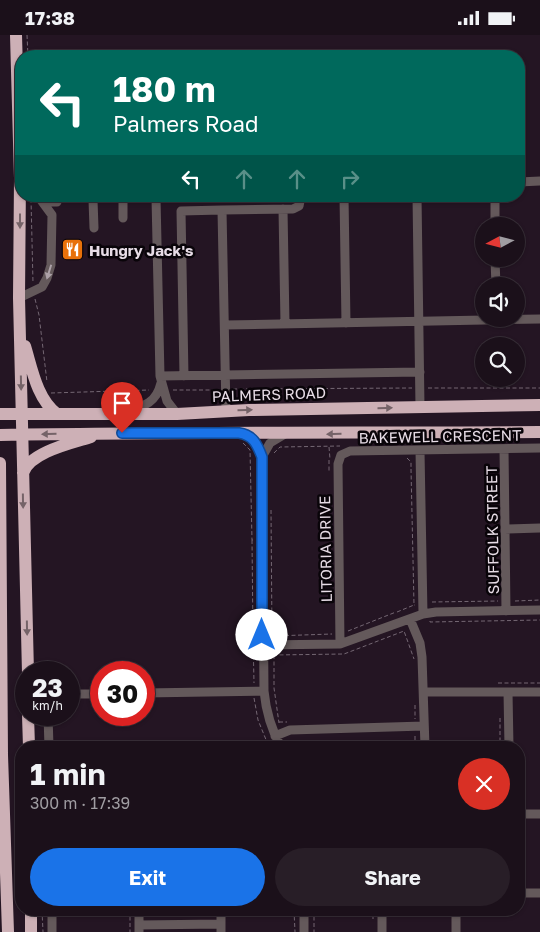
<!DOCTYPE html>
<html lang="en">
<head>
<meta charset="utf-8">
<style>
	body { margin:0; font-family:"Golos Text",sans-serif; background:#281e27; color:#f1f3f6; height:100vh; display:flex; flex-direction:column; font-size:19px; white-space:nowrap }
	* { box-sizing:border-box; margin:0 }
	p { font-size:16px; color:#a09da2 }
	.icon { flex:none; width:28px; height:28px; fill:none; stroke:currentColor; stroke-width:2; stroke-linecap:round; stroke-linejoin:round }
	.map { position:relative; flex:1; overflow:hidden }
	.panel { position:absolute; left:15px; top:706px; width:510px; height:175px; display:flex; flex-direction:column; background:#1b101a; border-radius:20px; box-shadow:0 1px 4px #0004,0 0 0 1px #393039 }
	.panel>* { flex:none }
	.top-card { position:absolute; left:15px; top:15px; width:510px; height:152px; border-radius:20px; box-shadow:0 1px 4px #0004,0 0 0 1px #393039; background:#00695c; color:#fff; overflow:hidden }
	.needle { width:32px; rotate:263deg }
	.controls { position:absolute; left:475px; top:182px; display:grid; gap:10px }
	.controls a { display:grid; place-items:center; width:50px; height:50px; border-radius:50%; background:#1b101a; box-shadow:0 1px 4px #0004,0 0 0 1px #393039; font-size:25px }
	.speed { position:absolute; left:15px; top:626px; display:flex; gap:10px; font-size:25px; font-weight:700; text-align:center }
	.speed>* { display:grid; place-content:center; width:65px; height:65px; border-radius:50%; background:#1b101a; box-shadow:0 1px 4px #0004,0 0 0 1px #393039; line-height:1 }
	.speed small { font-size:12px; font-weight:400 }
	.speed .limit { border:8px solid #d22; background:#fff; color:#111 }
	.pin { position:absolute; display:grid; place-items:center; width:42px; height:42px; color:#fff; margin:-51px -21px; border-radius:50% 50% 50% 0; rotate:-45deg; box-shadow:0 0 5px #0007 }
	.pin .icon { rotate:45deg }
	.me { position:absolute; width:55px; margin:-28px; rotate:0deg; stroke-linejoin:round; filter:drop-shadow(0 0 4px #0008) }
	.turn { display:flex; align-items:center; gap:18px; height:105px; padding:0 15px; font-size:22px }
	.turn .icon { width:65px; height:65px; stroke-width:2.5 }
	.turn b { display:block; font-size:35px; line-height:42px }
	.lanes { display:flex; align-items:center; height:48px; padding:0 15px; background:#0003; justify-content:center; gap:25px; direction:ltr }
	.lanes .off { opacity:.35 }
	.round { display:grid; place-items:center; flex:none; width:52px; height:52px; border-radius:26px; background:#281e27 }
	.summary { display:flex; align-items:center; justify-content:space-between; height:85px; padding:0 15px }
	h1 { font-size:30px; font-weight:700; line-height:38px }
	.button { display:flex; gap:10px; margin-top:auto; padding:10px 15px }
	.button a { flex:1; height:58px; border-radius:30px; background:#1a73e8; color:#fff; font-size:20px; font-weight:700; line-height:58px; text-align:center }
	.button a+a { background:#281e27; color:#f1f3f6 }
	.status { display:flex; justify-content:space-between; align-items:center; height:35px; padding:0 25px; background:#1b101a; direction:ltr }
	.status svg { height:14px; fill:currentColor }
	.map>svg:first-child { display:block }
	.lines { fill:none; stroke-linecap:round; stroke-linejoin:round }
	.path { stroke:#746773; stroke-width:1; stroke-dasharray:4 2.5; stroke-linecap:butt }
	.minor { stroke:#64595b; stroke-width:9 }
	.highway { stroke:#cdb0b6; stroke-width:12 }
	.oneway { fill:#756368 }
	.oneway2 { fill:#aca1a7 }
	.route-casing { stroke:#114b97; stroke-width:12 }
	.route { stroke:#1a73e8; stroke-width:9 }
	.labels { text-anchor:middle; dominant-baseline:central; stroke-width:5; stroke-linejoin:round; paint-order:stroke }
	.poi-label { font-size:15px; font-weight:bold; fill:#e7dce6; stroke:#090409; text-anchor:start }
	.street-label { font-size:15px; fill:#e7dce6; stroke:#090409 }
</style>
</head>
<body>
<div class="status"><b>17:38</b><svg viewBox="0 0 49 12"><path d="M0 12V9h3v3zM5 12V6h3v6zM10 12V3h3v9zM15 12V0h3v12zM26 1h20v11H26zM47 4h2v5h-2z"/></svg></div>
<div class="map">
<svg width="540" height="897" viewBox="0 0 540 897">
	<rect width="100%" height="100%" fill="#241523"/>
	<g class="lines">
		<path class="path" d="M 27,0 L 28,21
			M 31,164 L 33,248
			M 35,264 L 39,280 L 47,347
			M 428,353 L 540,353
			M 233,354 L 412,353
			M 173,355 L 217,355
			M 51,358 L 149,355
			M 243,408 L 250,415 L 252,505 L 253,505
			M 329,412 L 330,424
			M 274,418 L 280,412 L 340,411
			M 407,423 L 411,427 L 411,432
			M 329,425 L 329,436
			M 411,434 L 414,570 L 415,570
			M 271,475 L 272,601
			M 252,505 L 253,601 L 256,601
			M 515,566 L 540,565
			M 432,567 L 498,566
			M 397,577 L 414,570
			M 430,586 L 430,587 L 540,585
			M 348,596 L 396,577
			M 253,601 L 254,648
			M 273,602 L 273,601 L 332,599
			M 274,619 L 274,620 L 344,619 L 404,596 L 414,624
			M 274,620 L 274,653 L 279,688
			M 498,648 L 540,648
			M 254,663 L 258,685 L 269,712
			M 69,668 L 75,668
			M 415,670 L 415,684
			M 500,683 L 500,712
			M 279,687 L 287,687
			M 415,701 L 415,712
			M 288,705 L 292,712
			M 42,875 L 43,897
			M 130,875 L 130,897
			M 212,875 L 212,881
			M 294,875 L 295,897
			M 314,875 L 314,897
			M 373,875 L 373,884"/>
		<path class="minor" d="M 519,147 L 540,146
			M 344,161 L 346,288
			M 417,161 L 420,372
			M 495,161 L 495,191
			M 138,163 L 138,161
			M 156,163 L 160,341 L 167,366 L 177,379
			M 123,164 L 123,183
			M 93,165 L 94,193
			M 44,167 L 57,167
			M 283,174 L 285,289
			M 495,224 L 496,251
			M 19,263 L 42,252 L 47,243 L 51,230 L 52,180 L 38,161
			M 225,290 L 540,284
			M 160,341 L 420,337
			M 184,341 L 181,176 L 222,175
			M 127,375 C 145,371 156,368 161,348
			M 226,376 L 222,175 L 293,174 L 299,171 L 301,161
			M 244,399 L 254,404 L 262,422 L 264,656 C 266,677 271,694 281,712
			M 504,414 L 506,576
			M 420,416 L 423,579
			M 262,422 L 270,408 L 285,399
			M 505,494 L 540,493
			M 410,584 L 420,608 L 422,622 L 425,712
			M 340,609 L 338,429 L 341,420 L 350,416 L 540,413
			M 262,610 L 340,609 L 423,579 L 436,577 L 540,575
			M 424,657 L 540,657
			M 508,657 L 509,712
			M 144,658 L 264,656
			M 69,659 L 101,659
			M 48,680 L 49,712
			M 275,701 L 290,695 L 424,691
			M 519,779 L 540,779
			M 519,858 L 540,858
			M 52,875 L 52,897
			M 139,875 L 139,897
			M 221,875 L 221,897
			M 304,875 L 304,897
			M 382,875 L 382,897
			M 456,875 L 456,897
			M 139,890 L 221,889"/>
		<path class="highway" d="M 16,0 L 20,143 L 19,263 L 28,638
			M 25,311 C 32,334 37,364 57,379
			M 0,379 L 177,379 L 249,375 L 540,370
			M 0,400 C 180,397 360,398 540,397
			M 0,428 L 2,720 L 8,897
			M 23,438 C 30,417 72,408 91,402
			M 28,680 L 29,712
			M 31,875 L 31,897"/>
	</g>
	<defs><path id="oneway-solid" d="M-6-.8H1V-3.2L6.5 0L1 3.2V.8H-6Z" transform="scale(1.25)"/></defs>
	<g class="oneway">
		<use href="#oneway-solid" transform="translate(20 186) rotate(90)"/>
		<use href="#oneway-solid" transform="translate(21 348) rotate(89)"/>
		<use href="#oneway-solid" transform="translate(385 373) rotate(-1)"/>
		<use href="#oneway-solid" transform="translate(245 375) rotate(-2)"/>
		<use href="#oneway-solid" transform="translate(49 399) rotate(179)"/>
		<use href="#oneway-solid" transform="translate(334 399) rotate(179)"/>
		<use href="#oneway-solid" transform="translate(23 466) rotate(89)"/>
		<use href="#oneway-solid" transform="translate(27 593) rotate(89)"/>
	</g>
	<use class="oneway2" href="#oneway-solid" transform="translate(49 237) rotate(107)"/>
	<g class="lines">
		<defs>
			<path id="route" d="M 122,398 L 239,398 C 253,400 257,409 262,422 L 262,600"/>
		</defs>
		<use href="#route" class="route-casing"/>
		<use href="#route" class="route"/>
	</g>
	<defs>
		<symbol id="restaurant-square" viewBox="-11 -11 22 22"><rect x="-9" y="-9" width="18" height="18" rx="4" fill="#e8710a" stroke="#090409"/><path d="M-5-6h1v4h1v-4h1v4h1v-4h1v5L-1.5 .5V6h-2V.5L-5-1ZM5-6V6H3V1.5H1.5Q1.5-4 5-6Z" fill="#fff"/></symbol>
	</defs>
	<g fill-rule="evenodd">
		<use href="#restaurant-square" x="60" y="202" width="25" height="25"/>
	</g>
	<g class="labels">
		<g class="poi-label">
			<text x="89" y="215">Hungry Jack's</text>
		</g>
		<g class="street-label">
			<text transform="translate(269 359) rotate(-2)">PALMERS ROAD</text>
			<text transform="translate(440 401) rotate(-1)">BAKEWELL CRESCENT</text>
			<text transform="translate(492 495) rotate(-91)">SUFFOLK STREET</text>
			<text transform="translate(325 514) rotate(-91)">LITORIA DRIVE</text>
		</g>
	</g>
</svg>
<div class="controls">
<a><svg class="needle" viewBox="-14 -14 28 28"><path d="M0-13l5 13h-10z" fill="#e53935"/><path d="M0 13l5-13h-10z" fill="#a09da2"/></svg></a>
<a><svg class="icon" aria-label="sound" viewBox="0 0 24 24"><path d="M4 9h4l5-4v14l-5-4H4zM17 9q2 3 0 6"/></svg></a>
<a><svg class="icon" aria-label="search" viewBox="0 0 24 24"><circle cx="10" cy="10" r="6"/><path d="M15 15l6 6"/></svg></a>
</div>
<div class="speed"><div>23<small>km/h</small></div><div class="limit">30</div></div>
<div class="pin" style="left:122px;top:398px;background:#d93025"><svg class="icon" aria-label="arrive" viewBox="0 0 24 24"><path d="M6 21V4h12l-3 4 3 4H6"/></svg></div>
<svg class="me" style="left:262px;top:600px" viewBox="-20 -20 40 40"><circle r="19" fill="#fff"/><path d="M0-13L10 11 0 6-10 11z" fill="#1a73e8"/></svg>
<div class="top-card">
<div class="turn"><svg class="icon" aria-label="left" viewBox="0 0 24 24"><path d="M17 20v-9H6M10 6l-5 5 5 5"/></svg><div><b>180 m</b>Palmers Road</div></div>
<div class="lanes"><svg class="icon" aria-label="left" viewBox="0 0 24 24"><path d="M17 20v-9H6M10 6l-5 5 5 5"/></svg><svg class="icon off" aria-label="ahead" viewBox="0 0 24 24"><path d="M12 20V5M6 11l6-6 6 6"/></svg><svg class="icon off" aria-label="ahead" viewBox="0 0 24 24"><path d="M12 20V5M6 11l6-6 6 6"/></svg><svg class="icon off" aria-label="right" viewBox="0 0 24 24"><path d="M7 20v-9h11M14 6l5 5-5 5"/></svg></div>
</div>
<section class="panel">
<div class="summary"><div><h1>1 min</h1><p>300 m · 17:39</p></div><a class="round" style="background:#d93025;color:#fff"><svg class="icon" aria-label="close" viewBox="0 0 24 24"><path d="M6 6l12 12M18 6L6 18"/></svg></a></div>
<div class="button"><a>Exit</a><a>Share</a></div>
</section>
</div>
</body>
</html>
